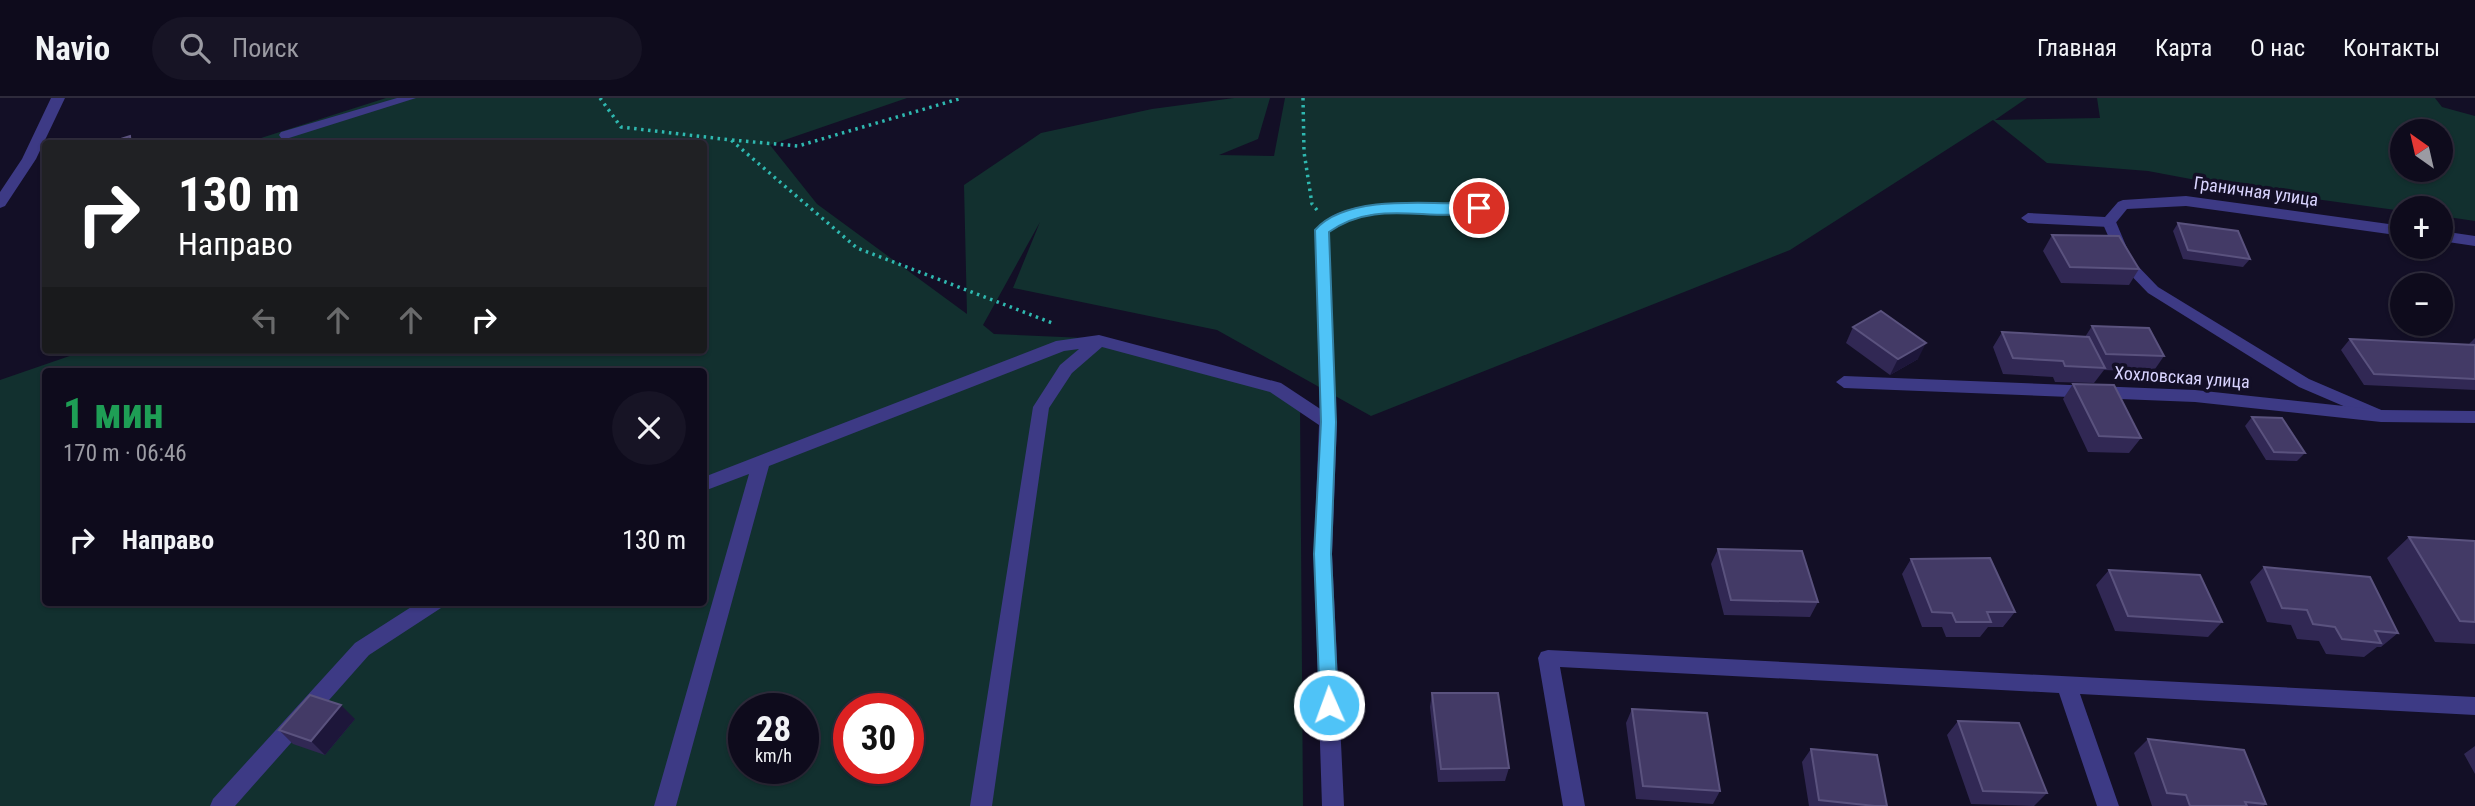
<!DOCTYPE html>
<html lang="ru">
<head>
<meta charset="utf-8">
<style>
	body { margin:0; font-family:"Roboto Condensed",sans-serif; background:#171425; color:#f1f3f6; height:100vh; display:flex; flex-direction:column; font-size:26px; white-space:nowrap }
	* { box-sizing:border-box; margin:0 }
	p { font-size:23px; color:#9b9ba3 }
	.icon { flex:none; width:38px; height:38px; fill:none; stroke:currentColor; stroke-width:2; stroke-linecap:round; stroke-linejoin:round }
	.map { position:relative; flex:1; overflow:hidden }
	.side { position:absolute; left:42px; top:270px; width:665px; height:238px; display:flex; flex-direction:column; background:#0e0b1c; border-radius:7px; box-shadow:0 2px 5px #0004,0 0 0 2px #2e2b3b }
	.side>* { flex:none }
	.hud { position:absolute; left:42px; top:42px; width:665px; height:214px; border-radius:7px; box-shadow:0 2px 5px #0004,0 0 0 2px #2e2b3b; background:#202124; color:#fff; overflow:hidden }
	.needle { width:46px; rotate:326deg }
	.controls { position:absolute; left:2390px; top:21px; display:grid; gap:14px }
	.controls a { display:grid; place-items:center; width:63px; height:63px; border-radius:50%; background:#0e0b1c; box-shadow:0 2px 5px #0004,0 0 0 2px #2e2b3b; font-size:35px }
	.speed { position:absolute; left:728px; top:595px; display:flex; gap:14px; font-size:35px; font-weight:700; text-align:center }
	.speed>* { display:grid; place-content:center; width:91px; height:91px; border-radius:50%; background:#0e0b1c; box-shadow:0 2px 5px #0004,0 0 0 2px #2e2b3b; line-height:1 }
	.speed small { font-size:18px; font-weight:400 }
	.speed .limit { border:10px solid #d22; background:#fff; color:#111 }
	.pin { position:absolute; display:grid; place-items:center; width:60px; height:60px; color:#fff; margin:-30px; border:4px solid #fff; border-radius:50%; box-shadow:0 2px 7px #0007 }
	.me { position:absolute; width:77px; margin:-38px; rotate:358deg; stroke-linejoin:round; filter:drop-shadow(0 0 5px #0008) }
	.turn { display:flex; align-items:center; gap:24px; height:147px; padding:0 21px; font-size:32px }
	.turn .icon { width:91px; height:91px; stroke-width:2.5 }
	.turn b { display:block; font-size:49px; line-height:60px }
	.lanes { display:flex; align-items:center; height:66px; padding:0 21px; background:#0003; justify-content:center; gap:35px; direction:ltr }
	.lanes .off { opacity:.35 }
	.round { display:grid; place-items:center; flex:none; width:74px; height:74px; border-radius:37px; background:#171425 }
	.overview { display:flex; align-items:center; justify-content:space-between; height:119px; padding:0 21px }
	h1 { font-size:42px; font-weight:700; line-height:52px; color:#1e9e55 }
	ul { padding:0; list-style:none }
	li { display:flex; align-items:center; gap:21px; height:105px; padding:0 21px }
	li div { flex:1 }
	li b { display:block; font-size:26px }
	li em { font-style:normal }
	header { display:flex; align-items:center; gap:42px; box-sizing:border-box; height:98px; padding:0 35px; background:#0e0b1c; border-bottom:2px solid #2e2b3b }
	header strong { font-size:33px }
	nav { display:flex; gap:38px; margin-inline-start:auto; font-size:24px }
	.search { width:490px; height:63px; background:#171425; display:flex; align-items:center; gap:18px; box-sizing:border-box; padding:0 24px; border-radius:38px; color:#9b9ba3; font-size:26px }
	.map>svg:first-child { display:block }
	.green { fill:#12302f; fill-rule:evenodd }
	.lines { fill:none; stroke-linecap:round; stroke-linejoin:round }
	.path { stroke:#2fb8b0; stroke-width:3.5; stroke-dasharray:2.5 4.5; stroke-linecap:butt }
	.service { fill:#3d3a85; fill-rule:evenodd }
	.minor { fill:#3d3a85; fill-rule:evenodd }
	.wall { fill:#312854 }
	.shaded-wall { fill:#1d163a }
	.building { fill:#433a66; stroke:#5a527e; stroke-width:2 }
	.route { fill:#4fc3f7; stroke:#337fa1; stroke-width:2 }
	.labels { text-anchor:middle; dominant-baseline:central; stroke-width:7; stroke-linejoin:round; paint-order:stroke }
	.street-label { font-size:18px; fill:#d9d4ff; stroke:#130f26 }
</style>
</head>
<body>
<header>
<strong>Navio</strong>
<div class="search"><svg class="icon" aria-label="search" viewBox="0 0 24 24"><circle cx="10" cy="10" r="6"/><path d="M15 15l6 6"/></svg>Поиск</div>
<nav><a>Главная</a><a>Карта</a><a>О нас</a><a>Контакты</a></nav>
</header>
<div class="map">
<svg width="2475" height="708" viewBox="0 0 2475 708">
	<rect width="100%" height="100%" fill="#130f26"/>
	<path class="green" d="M 386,0 L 907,0 L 770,47 L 817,106 L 967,216 L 964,87 L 1041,35 L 1152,11 L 1234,0 L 1270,0 L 1258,41 L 1219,57 L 1274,58 L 1285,0 L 2027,0 L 1995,22 L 2100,20 L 2097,0 L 2435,0 L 2442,9 L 2475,18 L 2475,123 L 2441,118 L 2441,110 L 2403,113 L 2249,92 L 2148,73 L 2047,65 L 1993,22 L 1790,152 L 1371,318 L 1217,232 L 1013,190 L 1040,124 L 983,227 L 994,236 L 1085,240 L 1266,288 L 1300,307 L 1303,708 L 0,708 L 0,282 L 87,252 L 704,252 L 704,46 L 245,45 ZM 2403,33 L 2441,33 L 2441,72 L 2403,72 ZM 46,273 L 704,273 L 704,504 L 46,504 ZM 744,611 L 803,611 L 803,670 L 744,670 ZM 849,611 L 908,611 L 908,670 L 849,670 Z"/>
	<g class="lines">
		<path class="path" d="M 600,0 L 621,29 L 731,42 L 857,150 L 1055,226
			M 1303,0 L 1304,54 L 1312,106 L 1317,112
			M 732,42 L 798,48 L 962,0"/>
		<path class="service" d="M 397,0 L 416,0 L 289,40 L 281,40 L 279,37 L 281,34 Z
			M 1419,105 L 1479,106 L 1486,110 L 1479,114 C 1430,114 1370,103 1329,134 L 1336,324 L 1333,328 L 1323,328 L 1320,324 L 1315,132 C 1338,104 1386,105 1419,105 Z
			M 2109,120 L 2116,124 L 2132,162 L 2158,189 L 2309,281 L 2386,314 L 2389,318 L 2386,322 L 2376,322 L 2299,289 L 2148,195 L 2121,167 L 2102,124 Z"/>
		<path class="minor" d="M 51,0 L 65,0 L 36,61 L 5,108 L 0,110 L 0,94 L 22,61 Z
			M 2186,98 L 2403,128 L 2403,138 L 2186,108 L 2127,111 L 2114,127 L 2109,129 L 2028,125 L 2021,120 L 2028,115 L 2105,119 L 2118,104 L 2123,102 Z
			M 2441,133 L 2475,138 L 2475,148 L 2441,143 Z
			M 1099,237 L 1281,285 L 1334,320 L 1337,324 L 1332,456 L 1344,708 L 1322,708 L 1314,456 L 1319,327 L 1270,294 L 1102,249 L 1072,275 L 1049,310 L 992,708 L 970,708 L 1033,309 L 1060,267 L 1079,251 L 1064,253 L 769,368 L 676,708 L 654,708 L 749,376 L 704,393 L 704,379 L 1056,243 Z
			M 1844,278 L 2195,292 L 2381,312 L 2475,313 L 2475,325 L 2381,324 L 2195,304 L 1844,290 L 1836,284 Z
			M 419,504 L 444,504 L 441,510 L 369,557 L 235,708 L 210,708 L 213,701 L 355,545 Z
			M 1548,552 L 2475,599 L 2475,617 L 2080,596 L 2119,708 L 2097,708 L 2059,595 L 1560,569 L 1585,708 L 1563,708 L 1538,560 L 1541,554 Z"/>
	</g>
	<path class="wall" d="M 2178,125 L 2250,161 L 2243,169 L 2183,161 L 2173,133 Z
		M 2052,137 L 2139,171 L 2129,187 L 2061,185 L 2043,153 Z
		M 2092,228 L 2164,258 L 2153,274 L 2104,272 L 2094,285 L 2055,284 L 2053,279 L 2003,276 L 1993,249 L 2002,234 L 2085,239 Z
		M 1853,229 L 1918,261 L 1890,277 L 1846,245 Z
		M 2475,240 L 2475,292 L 2364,287 L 2341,252 L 2350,241 L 2468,247 Z
		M 2073,286 L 2141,340 L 2129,355 L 2088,354 L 2063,301 Z
		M 2252,319 L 2305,355 L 2297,363 L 2266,362 L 2245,328 Z
		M 2409,439 L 2475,443 L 2475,546 L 2435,544 L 2387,460 Z
		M 1718,451 L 1818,504 L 1810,519 L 1724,517 L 1711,466 Z
		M 1911,461 L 2015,514 L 2003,529 L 1988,529 L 1980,539 L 1946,539 L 1942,529 L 1922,529 L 1902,476 Z
		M 2264,469 L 2398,535 L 2381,549 L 2377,549 L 2364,559 L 2326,556 L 2319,543 L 2297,541 L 2291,527 L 2267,524 L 2250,484 Z
		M 2109,472 L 2222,524 L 2208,539 L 2115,533 L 2096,487 Z
		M 1432,595 L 1509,670 L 1505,683 L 1438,684 L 1430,609 Z
		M 1632,611 L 1720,693 L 1713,706 L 1636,701 L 1626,625 Z
		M 355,621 L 325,657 L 293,646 L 279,632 Z
		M 1958,623 L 2047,695 L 2034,708 L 1971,706 L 1947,637 Z
		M 2148,641 L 2266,706 L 2264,708 L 2152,708 L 2134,655 Z
		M 2475,648 L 2475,676 L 2464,656 Z
		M 1811,651 L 1887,708 L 1809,708 L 1802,664 Z"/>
	<path class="shaded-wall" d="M 1926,245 L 1918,261 L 1890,277 L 1898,261 Z
		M 341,607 L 355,621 L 325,657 L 311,643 Z"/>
	<path class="building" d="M 130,38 L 131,46 L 105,46 Z
		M 2178,125 L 2238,133 L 2250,161 L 2188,152 Z
		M 2052,137 L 2119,138 L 2139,171 L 2070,169 Z
		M 1881,213 L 1926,245 L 1898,261 L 1853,229 Z
		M 2092,228 L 2149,230 L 2164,258 L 2106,256 Z
		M 2002,234 L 2089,239 L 2105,270 L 2065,268 L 2063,263 L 2013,260 Z
		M 2350,241 L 2475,247 L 2475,281 L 2374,276 Z
		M 2073,286 L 2114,287 L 2141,340 L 2099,338 Z
		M 2252,319 L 2282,320 L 2305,355 L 2274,354 Z
		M 2409,439 L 2475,443 L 2475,524 L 2460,523 Z
		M 1718,451 L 1802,453 L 1818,504 L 1731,502 Z
		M 1990,460 L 2015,514 L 1987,514 L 1991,524 L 1956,524 L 1952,515 L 1932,514 L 1911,461 Z
		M 2264,469 L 2370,479 L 2398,535 L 2375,533 L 2381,545 L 2342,541 L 2335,529 L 2313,526 L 2307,512 L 2282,510 Z
		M 2109,472 L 2200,477 L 2222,524 L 2128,518 Z
		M 1432,595 L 1498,595 L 1509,670 L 1441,671 Z
		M 310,597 L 341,607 L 311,643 L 279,632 Z
		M 1632,611 L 1707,615 L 1720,693 L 1643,688 Z
		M 1958,623 L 2019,625 L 2047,695 L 1983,693 Z
		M 2148,641 L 2244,652 L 2266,706 L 2245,704 L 2247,708 L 2190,708 L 2186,697 L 2167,695 Z
		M 1811,651 L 1877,657 L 1887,708 L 1875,708 L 1819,702 Z"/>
	<path class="route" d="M 1479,106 L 1484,107 L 1484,113 C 1431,126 1378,99 1329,134 L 1336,324 L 1331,456 L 1338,607 L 1335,613 L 1322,613 L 1320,607 L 1314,456 L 1321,324 L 1315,132 C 1347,95 1434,106 1479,106 Z"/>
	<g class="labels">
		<g class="street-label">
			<text transform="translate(2256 93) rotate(8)">Граничная улица</text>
			<text transform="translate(2182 279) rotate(4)">Хохловская улица</text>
		</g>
	</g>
</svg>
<div class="controls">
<a><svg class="needle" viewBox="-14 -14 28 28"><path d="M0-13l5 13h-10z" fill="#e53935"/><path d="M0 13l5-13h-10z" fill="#9b9ba3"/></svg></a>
<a>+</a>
<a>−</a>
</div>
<div class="speed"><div>28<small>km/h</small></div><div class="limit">30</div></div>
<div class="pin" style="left:1479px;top:110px;background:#d93025"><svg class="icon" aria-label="arrive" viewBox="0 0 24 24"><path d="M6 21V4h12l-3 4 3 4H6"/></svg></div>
<svg class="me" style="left:1329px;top:607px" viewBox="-20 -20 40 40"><circle r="17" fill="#4fc3f7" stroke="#fff" stroke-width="3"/><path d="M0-11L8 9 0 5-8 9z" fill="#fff"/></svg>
<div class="hud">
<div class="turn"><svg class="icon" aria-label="right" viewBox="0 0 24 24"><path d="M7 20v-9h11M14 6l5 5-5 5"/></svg><div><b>130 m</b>Направо</div></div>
<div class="lanes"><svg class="icon off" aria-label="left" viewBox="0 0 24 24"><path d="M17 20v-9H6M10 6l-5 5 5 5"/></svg><svg class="icon off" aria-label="ahead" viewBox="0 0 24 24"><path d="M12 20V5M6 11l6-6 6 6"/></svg><svg class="icon off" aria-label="ahead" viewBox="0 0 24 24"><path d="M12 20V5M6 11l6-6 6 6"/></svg><svg class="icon" aria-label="right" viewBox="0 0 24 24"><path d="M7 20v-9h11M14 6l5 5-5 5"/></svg></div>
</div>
<section class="side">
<div class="overview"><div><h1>1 мин</h1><p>170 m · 06:46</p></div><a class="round"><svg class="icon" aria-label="close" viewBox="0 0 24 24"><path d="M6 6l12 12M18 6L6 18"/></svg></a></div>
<ul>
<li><svg class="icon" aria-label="right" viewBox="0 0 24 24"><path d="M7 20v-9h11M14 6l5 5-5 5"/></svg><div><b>Направо</b></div><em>130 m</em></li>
</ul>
</section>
</div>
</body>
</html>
